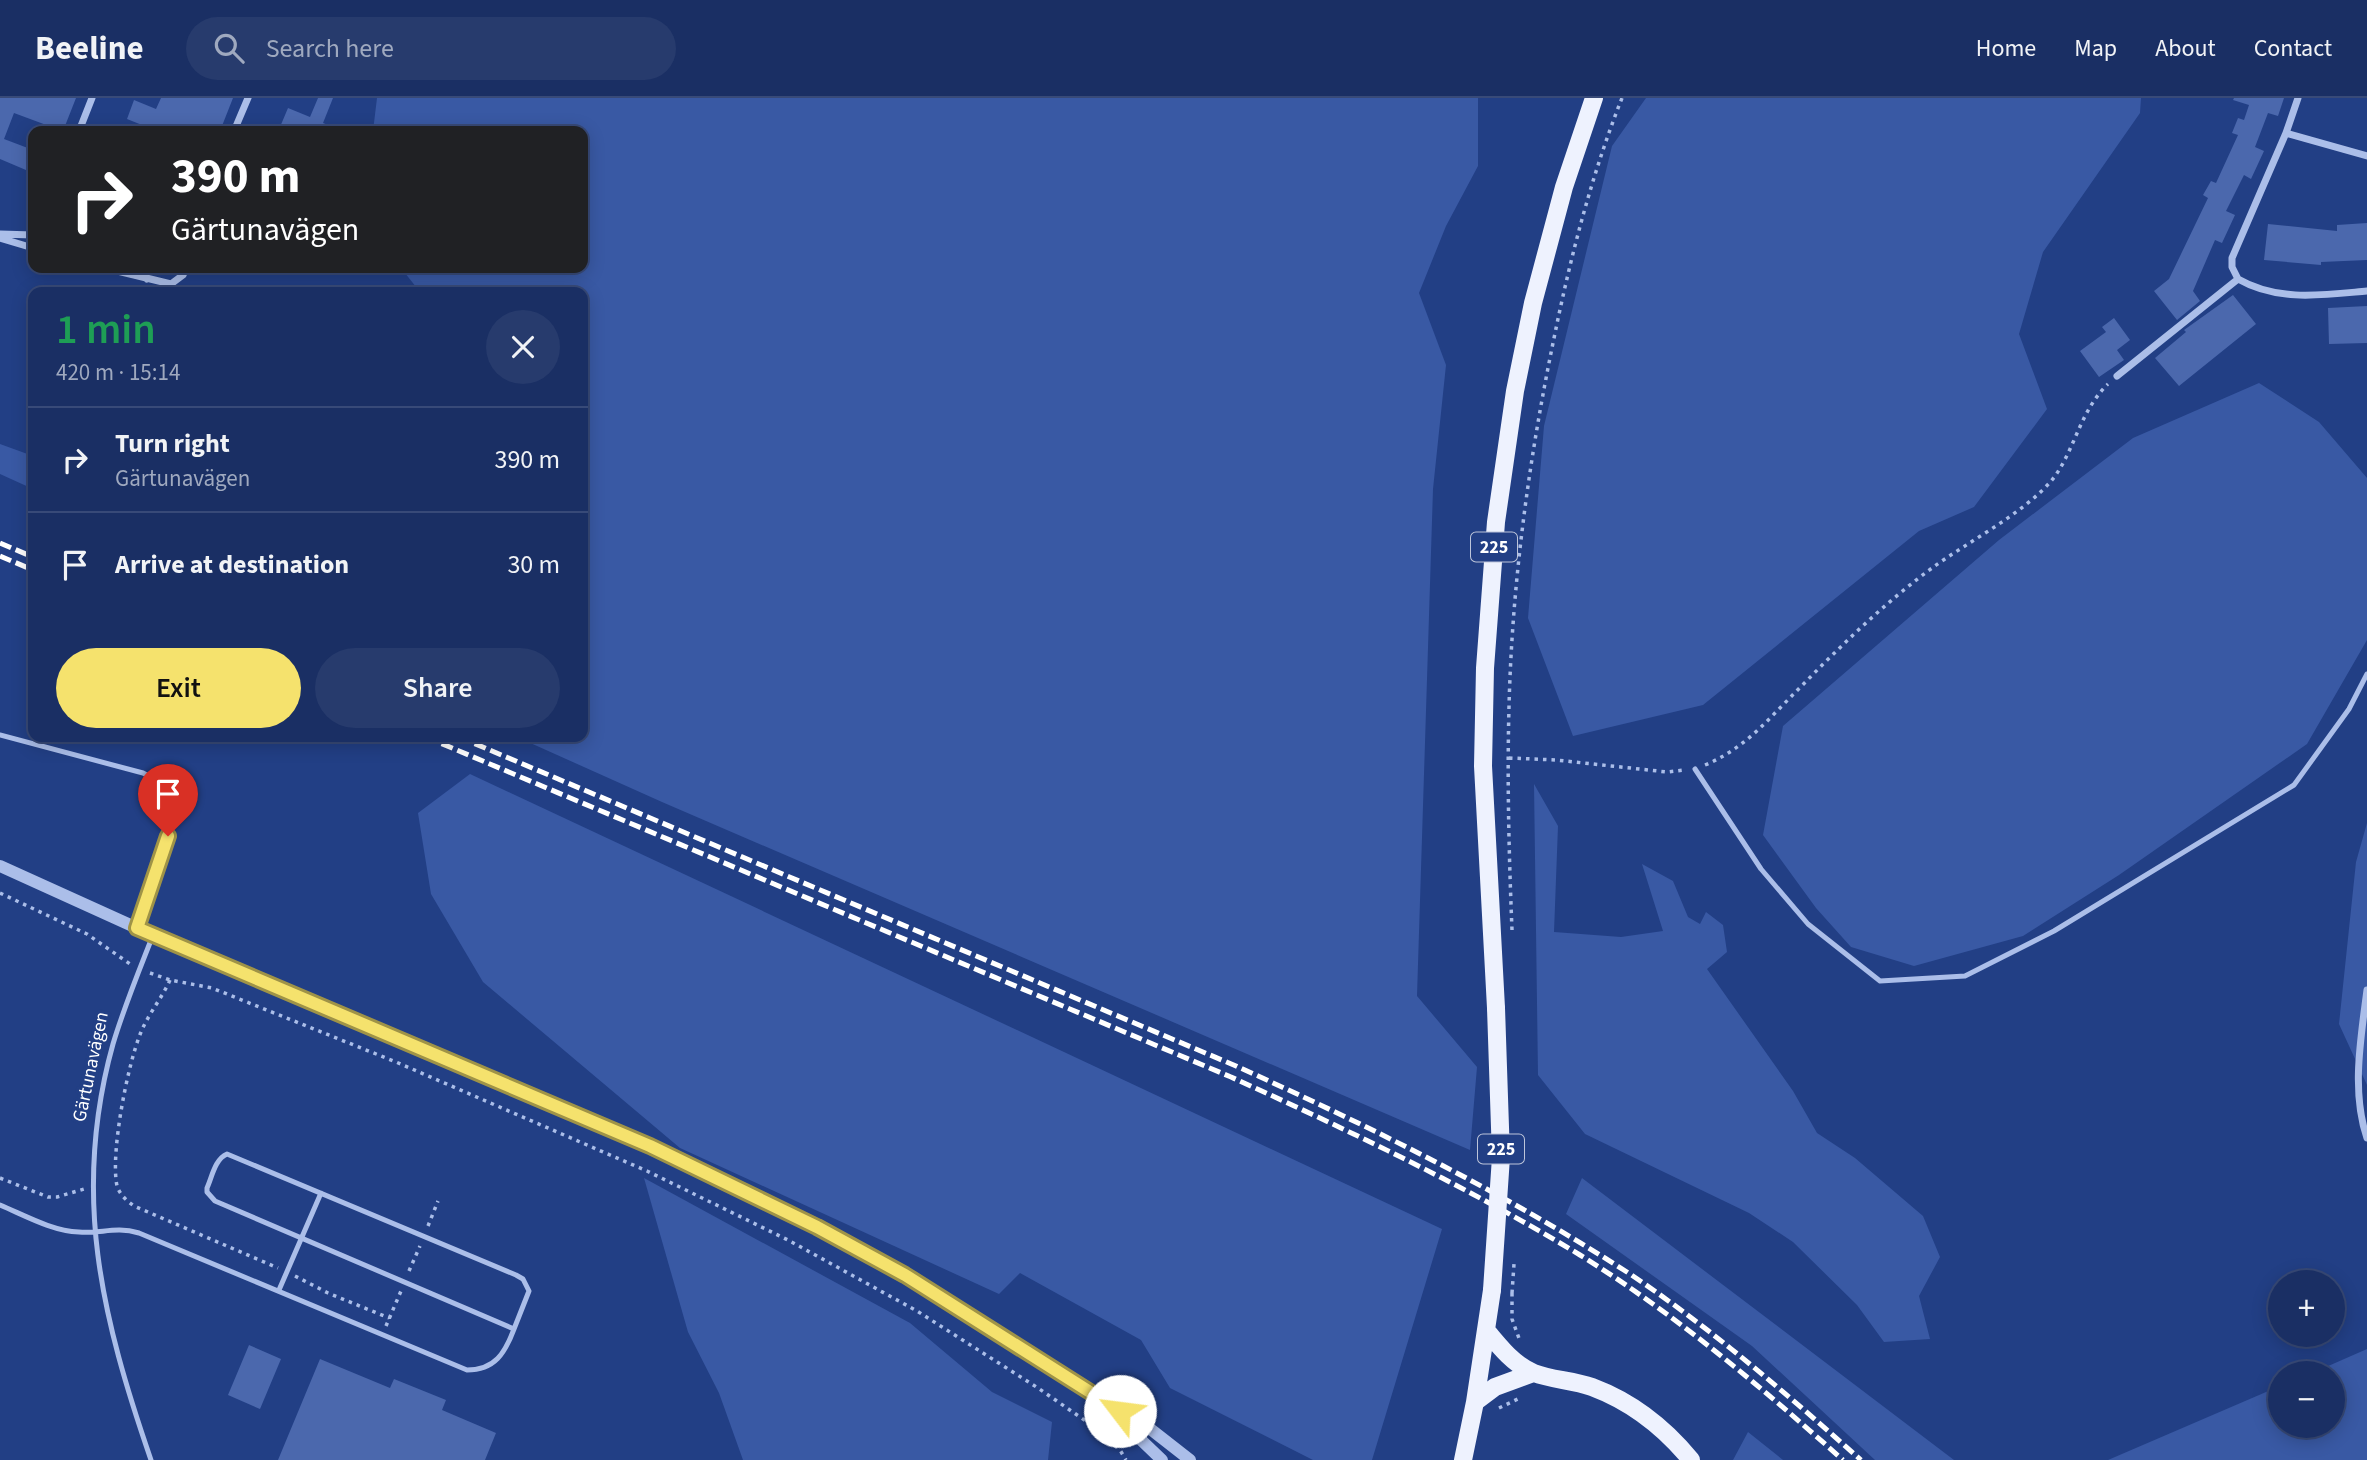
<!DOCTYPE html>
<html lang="en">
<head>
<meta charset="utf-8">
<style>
	body { margin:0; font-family:"Source Sans 3",sans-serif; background:#273b6d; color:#f1f3f6; height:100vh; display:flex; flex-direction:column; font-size:26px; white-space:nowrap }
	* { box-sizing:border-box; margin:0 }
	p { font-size:23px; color:#9fa9bf }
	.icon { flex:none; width:38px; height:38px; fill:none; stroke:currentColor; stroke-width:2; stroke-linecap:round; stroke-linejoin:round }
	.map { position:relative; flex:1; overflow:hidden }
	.sheet { position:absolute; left:28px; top:189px; width:560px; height:455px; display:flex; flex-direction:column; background:#1a2f64; border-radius:14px; box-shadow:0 4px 18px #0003,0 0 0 2px #384a78 }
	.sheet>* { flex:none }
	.hud { position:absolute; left:28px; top:28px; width:560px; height:147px; border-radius:14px; box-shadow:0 4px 18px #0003,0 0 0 2px #384a78; background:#202124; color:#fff; overflow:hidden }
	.tools { position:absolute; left:2268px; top:1172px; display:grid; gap:14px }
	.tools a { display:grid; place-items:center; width:77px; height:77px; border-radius:50%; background:#1a2f64; box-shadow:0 4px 18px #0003,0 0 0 2px #384a78; font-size:35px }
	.pin { position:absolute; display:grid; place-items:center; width:60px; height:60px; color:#fff; margin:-72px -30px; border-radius:50% 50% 50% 0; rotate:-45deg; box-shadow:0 0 7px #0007 }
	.pin .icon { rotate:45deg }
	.me { position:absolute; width:77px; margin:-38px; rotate:300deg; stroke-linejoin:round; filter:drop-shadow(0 0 5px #0008) }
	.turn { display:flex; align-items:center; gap:24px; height:147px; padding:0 28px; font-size:32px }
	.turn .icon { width:91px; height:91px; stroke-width:2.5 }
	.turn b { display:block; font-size:49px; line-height:60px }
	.round { display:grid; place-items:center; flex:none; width:74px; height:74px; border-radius:37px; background:#273b6d }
	.head { display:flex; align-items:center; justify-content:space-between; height:119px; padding:0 28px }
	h1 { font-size:42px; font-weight:600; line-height:52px; color:#1e9e55 }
	.button { display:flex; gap:14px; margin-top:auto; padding:14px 28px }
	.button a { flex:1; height:80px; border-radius:42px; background:#f5e26d; color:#111; font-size:28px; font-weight:600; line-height:80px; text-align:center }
	.button a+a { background:#273b6d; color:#f1f3f6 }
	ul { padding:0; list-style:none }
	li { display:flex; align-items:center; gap:21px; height:105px; padding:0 28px; border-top:2px solid #384a78 }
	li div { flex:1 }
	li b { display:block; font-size:26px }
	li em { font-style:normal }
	header { display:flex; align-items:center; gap:42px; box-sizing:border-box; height:98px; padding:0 35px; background:#1a2f64; border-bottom:2px solid #384a78 }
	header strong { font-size:33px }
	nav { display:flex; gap:38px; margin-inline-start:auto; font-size:24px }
	.search { width:490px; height:63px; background:#273b6d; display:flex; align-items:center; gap:18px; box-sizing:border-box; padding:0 24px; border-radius:38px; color:#9fa9bf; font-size:26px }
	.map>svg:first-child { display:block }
	.green { fill:#3959a4 }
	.building { fill:#4b68ad }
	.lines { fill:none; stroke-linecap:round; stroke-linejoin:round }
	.path { stroke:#abbee9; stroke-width:3.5; stroke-dasharray:3.5 5; stroke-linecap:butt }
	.service { stroke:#abbee9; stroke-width:5 }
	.minor { stroke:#abbee9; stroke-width:7 }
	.tertiary { stroke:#abbee9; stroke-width:12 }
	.primary { stroke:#eef2fe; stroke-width:18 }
	.rail { stroke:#fff; stroke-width:5; stroke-dasharray:12 5; stroke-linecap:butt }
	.path-bridge { stroke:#abbee9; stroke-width:3.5; stroke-dasharray:3.5 5; stroke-linecap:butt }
	.primary-bridge { stroke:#eef2fe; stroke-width:18 }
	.route-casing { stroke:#9f9347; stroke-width:18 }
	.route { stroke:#f5e26d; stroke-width:12 }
	.labels { text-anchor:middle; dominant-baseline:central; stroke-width:7; stroke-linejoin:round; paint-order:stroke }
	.shield { fill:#223f85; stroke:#bdc5da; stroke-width:2 }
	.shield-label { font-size:18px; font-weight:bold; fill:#fff }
	.street-label { font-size:19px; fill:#fff; stroke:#223f85 }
</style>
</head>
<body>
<header>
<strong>Beeline</strong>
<div class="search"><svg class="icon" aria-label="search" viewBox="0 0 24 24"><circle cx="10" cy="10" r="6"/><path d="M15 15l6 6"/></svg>Search here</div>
<nav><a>Home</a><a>Map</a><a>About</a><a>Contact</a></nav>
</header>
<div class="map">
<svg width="2367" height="1362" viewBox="0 0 2367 1362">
	<rect width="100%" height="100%" fill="#223f85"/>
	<path class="green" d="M 377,0 L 1478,0 L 1478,68 L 1446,128 L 1419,195 L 1446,267 L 1433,391 L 1417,898 L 1477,969 L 1470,1052 L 662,704 L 517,639 L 583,639 L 583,194 L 420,194 L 401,170 L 583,170 L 583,33 L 373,33 Z
		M 1646,0 L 2141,0 L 2140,15 L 2043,154 L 2019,236 L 2047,311 L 1974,409 L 1919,433 L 1703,607 L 1573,638 L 1528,520 L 1544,328 L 1612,48 Z
		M 2259,285 L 2319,324 L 2367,380 L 2367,542 L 2307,646 L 2119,777 L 2023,838 L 1914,868 L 1851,849 L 1816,810 L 1763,737 L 1783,628 L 1999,442 L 2133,340 Z
		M 0,346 L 33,358 L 33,391 L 0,376 Z
		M 470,676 L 1442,1131 L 1372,1362 L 1313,1362 L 1170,1290 L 1141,1242 L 1020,1175 L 999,1196 L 680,1050 L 483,884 L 431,796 L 418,715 Z
		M 1534,686 L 1558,728 L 1554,834 L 1621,839 L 1663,833 L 1642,766 L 1673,783 L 1688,819 L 1700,826 L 1706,814 L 1723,827 L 1727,854 L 1707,871 L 1793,993 L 1817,1035 L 1855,1060 L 1923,1118 L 1940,1159 L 1919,1198 L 1930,1241 L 1884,1244 L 1857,1207 L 1793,1144 L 1749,1115 L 1585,1036 L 1538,977 Z
		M 2367,725 L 2367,987 L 2339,926 L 2356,764 Z
		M 644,1080 L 910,1225 L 992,1294 L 1052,1324 L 1048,1362 L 743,1362 L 719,1295 L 688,1234 Z
		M 1582,1080 L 1954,1362 L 1875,1362 L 1752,1248 L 1566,1116 Z
		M 2367,1251 L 2367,1362 L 2108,1362 L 2280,1288 L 2280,1328 L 2333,1328 L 2333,1276 L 2310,1276 Z
		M 1748,1334 L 1783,1362 L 1733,1362 Z"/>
	<path class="building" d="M 0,0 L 76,0 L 63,33 L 47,33 L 49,28 L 14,15 L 4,41 L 33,52 L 33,75 L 0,61 Z
		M 161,0 L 233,0 L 220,33 L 157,33 L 127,21 L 134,2 L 156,11 Z
		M 318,0 L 333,0 L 323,25 L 343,33 L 289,33 L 280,29 L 288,10 L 310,19 Z
		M 2234,0 L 2284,0 L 2278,18 L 2268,15 L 2255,49 L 2264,53 L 2251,81 L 2244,77 L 2226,113 L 2235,117 L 2222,145 L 2215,142 L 2193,193 L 2200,203 L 2177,222 L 2154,193 L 2169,181 L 2208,100 L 2203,97 L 2211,83 L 2216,85 L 2238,37 L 2232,35 L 2238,20 L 2244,22 L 2249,7 L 2233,2 Z
		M 2367,125 L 2367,162 L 2321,164 L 2321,167 L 2264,162 L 2268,126 L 2337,133 L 2337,127 Z
		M 2233,197 L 2256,226 L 2179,288 L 2155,260 L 2186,234 L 2184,232 Z
		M 2367,208 L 2367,245 L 2329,246 L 2328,210 Z
		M 2114,220 L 2130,242 L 2117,252 L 2124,262 L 2099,279 L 2080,253 L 2106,234 L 2102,229 Z
		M 249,1247 L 281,1261 L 260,1311 L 228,1297 Z
		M 320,1261 L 390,1290 L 394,1281 L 446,1302 L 442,1312 L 496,1335 L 485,1362 L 278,1362 Z"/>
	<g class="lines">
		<path class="path" d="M 1509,660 L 1556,662 L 1667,674 L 1684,672
			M 1705,667 C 1734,655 1755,636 1776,614 C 1826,563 1875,512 1932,470 C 1969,443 2023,416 2052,382 C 2075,353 2079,314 2108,286
			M 0,795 L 87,836 L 130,866
			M 1512,832 C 1509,758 1507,683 1509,609 C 1512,488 1528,368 1552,250 C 1569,165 1590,81 1622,0
			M 150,875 L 170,882 L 212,890 L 396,964 L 647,1073 L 788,1142 L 917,1213 L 1038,1290 L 1093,1328 L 1120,1352 L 1126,1362
			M 170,882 C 162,900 149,915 141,934 C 128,965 110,1055 117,1088 C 120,1097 127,1103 134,1108 L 278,1170
			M 0,1080 L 48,1099 L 57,1099 L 84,1091
			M 428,1128 L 438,1103
			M 409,1173 L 420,1148
			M 295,1178 L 328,1195 L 389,1220
			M 1512,1195 L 1512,1221 L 1520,1243
			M 386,1228 L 401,1193
			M 1499,1310 L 1520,1300"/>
		<path class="service" d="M 0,637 L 143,675 L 167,688 L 177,700 L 179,713 L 163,751 L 137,830
			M 1695,671 L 1761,771 L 1808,826 L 1880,883 L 1965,878 L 2054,833 L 2294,687 L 2349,611 L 2367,576
			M 227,1056 L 516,1177 L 523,1181 L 529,1193 L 514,1231 L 215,1103 L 207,1094 L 207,1090 C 212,1079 215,1061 227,1056 Z
			M 0,1107 C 24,1117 52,1133 79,1134 C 101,1136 115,1128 139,1135 L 467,1272 C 495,1272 505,1255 514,1231
			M 279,1192 L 321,1095
			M 151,1362 C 102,1220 71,1096 113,946 C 124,909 139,873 153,837"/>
		<path class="minor" d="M 79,33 L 92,0
			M 234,33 L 248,0
			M 2286,35 L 2367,58
			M 0,136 L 33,137
			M 0,140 L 33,150
			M 105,170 L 171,186 L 183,177 L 186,170
			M 141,170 L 147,181
			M 2238,181 L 2232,169 L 2232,160 L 2286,35 L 2298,0
			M 2238,181 C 2278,204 2323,197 2367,193
			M 2117,278 L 2238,181
			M 2367,892 C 2361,939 2351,994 2367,1040"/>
		<path class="tertiary" d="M 0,768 L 137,830 L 650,1048 L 817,1129 L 905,1177 L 1097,1300 L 1144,1326 L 1190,1362
			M 1112,1314 L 1162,1362"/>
		<path class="primary" d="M 1496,910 L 1483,668 L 1485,570 L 1496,424 L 1515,293 L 1533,205 L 1564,89 L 1594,0
			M 1486,1232 C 1499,1248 1514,1267 1534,1275 C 1552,1282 1573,1282 1592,1289 C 1632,1304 1664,1329 1691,1362
			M 1475,1304 L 1495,1289 L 1533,1275
			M 1463,1362 L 1475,1304 L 1492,1192"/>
		<path class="rail" d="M 0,445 L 33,459
			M 0,458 L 33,472
			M 426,639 L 1231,979 C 1350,1033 1468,1089 1580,1157 C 1675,1216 1760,1288 1843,1362
			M 459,639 L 1236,968 C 1371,1029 1505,1095 1630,1176 C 1712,1231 1788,1297 1861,1362"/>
		<path class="path-bridge" d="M 1512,1195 L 1514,1166"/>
		<path class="primary-bridge" d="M 1492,1192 L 1501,1059 L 1496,910"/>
	</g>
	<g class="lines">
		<defs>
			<path id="route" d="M 168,738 L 137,830 L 650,1048 L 817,1129 L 905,1177 L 1120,1313"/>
		</defs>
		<use href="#route" class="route-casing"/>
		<use href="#route" class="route"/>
	</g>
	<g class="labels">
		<g class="shield">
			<rect x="1471" y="434.5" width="46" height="29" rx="5"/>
			<rect x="1478" y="1036.5" width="46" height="29" rx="5"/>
		</g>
		<g class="shield-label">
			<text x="1494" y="449">225</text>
			<text x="1501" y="1051">225</text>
		</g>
		<g class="street-label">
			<text transform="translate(91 969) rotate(-78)">Gärtunavägen</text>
		</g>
	</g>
</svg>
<div class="tools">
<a>+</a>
<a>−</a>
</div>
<div class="pin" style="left:168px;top:738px;background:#d93025"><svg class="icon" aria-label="arrive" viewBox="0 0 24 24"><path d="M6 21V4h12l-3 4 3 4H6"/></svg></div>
<svg class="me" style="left:1120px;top:1313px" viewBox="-20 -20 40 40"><circle r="19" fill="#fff"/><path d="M0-13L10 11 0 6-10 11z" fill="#f5e26d"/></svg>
<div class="hud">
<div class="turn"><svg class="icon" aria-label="right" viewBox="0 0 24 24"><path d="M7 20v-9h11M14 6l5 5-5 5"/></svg><div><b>390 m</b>Gärtunavägen</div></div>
</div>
<section class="sheet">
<div class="head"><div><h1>1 min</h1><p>420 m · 15:14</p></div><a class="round"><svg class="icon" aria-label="close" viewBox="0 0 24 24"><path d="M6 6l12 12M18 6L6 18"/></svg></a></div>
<ul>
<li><svg class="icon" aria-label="right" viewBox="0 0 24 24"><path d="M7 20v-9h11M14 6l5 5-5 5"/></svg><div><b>Turn right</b><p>Gärtunavägen</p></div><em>390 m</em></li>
<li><svg class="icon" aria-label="arrive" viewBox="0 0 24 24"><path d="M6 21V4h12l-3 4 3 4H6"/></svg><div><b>Arrive at destination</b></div><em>30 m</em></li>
</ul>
<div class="button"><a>Exit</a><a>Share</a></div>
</section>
</div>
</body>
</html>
